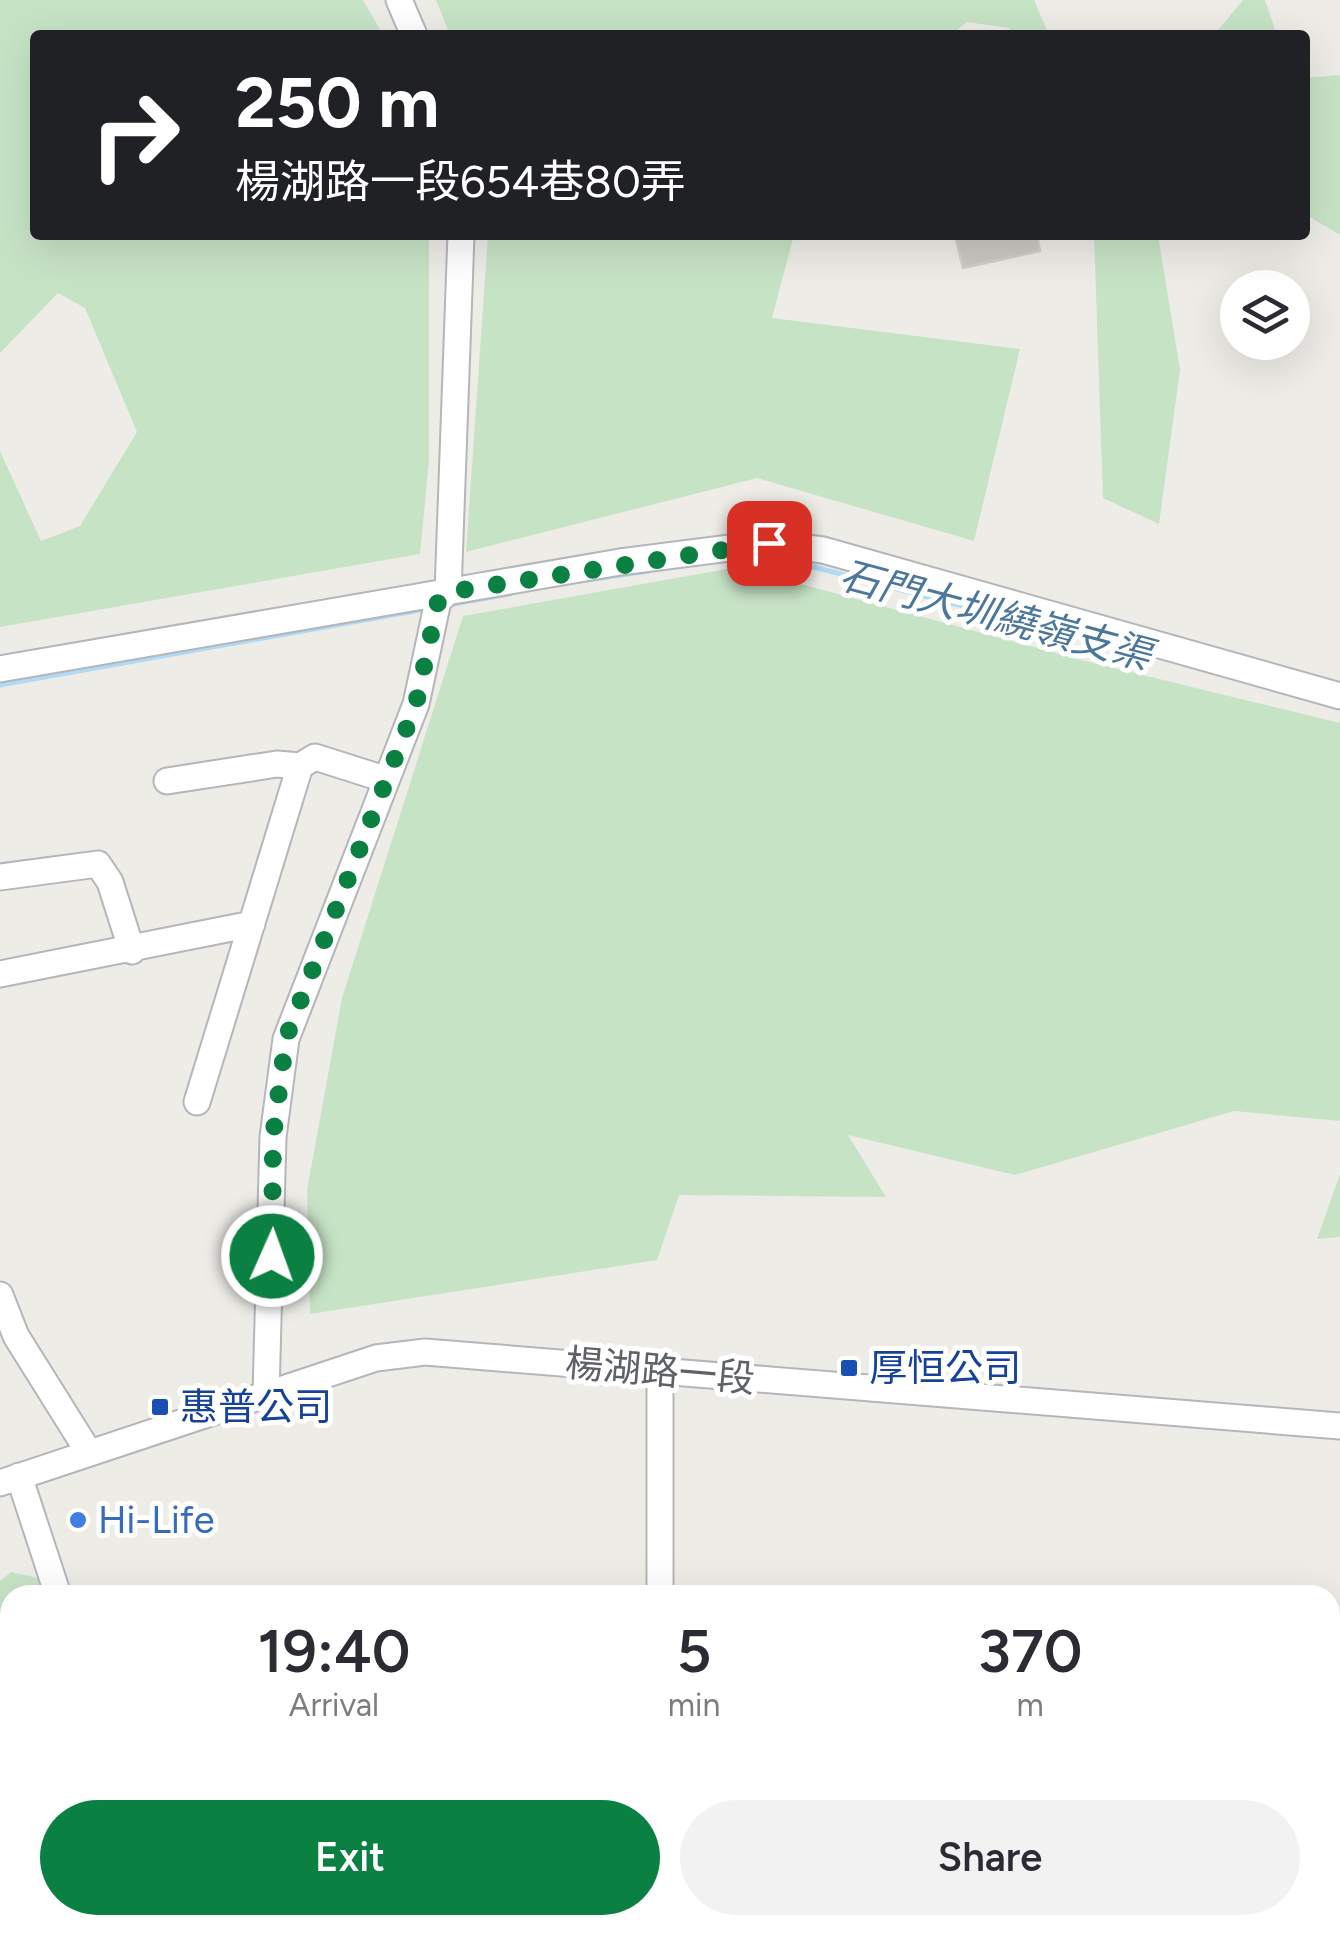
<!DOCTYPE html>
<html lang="en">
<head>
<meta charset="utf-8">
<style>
	body { margin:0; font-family:Figtree,"Noto Sans TC",sans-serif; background:#f2f2f3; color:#2b2b33; height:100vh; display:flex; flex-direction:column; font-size:38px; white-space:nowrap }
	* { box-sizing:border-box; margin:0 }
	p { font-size:32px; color:#7c7c81 }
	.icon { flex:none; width:55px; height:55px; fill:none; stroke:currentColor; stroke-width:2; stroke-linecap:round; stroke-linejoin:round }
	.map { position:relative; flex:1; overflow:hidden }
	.side { position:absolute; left:0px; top:1585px; width:1340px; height:350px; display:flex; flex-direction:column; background:#fff; border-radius:30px 30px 0 0; box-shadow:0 10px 40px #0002 }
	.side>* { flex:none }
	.top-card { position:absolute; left:30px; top:30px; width:1280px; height:210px; border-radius:10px; box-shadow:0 10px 40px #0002; background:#202124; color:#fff; overflow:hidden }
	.tools { position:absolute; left:1220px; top:270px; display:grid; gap:20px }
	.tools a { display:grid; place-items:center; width:90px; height:90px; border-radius:50%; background:#fff; box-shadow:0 10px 40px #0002; font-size:50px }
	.pin { position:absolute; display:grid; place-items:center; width:85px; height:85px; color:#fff; margin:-42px; border-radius:20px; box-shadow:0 5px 15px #0006 }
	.me { position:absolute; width:110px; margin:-55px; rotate:2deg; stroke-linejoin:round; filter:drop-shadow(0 0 8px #0008) }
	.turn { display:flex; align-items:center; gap:35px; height:210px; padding:0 40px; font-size:45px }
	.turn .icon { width:130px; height:130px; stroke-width:2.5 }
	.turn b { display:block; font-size:70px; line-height:85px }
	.eta { display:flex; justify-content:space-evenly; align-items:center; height:170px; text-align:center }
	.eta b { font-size:60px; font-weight:600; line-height:70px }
	.cta { display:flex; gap:20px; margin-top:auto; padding:20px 40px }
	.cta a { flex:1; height:115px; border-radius:60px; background:#0b8043; color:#fff; font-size:40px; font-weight:600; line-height:115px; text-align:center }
	.cta a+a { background:#f2f2f3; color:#2b2b33 }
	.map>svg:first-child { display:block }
	.green { fill:#c7e3c6 }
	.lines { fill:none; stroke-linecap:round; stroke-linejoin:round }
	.stream { stroke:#b0daf5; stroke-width:5 }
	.building { fill:#cac7c3; stroke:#d3cec6; stroke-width:2.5 }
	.minor-casing { stroke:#b4b6ba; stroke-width:29 }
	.minor { stroke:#fff; stroke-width:25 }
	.route { stroke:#0b8043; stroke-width:18; stroke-dasharray:0 32.4 }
	.transit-dot { fill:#1a4fb4; stroke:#fff; stroke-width:4 }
	.shop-dot { fill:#3f7fe0; stroke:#fff; stroke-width:4 }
	.labels { text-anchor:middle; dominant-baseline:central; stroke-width:10; stroke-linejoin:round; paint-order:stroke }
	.transit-label { font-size:38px; fill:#164399; stroke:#fff; text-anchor:start }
	.street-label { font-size:38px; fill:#5e6165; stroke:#fff }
	.shop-label { font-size:38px; fill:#366cbe; stroke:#fff; text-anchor:start }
	.water-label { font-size:40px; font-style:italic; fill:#4b769d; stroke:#fff }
</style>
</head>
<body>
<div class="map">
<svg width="1340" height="1935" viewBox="0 0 1340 1935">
	<rect width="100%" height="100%" fill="#eeece7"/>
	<path class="green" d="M 0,0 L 363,0 L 383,35 L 35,35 L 35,235 L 429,235 L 429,461 L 420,554 L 0,627 L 0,451 L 41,541 L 80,526 L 137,432 L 85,308 L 58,293 L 0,353 Z
		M 436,0 L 1034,0 L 1049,35 L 1011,35 L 1009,28 L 967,22 L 951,35 L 450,35 Z
		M 1243,0 L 1265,0 L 1277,35 L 1214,35 Z
		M 1340,75 L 1340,235 L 1305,214 L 1305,78 Z
		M 488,235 L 794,235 L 772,318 L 1020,349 L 974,541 L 757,478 L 466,552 Z
		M 1094,235 L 1158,235 L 1180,370 L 1159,524 L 1103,498 Z
		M 738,567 L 1085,661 L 1340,723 L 1340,1121 L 1234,1111 L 1015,1175 L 848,1135 L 886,1197 L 679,1195 L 657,1260 L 310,1314 L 307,1190 L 342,998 L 463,616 Z
		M 1340,1174 L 1340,1237 L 1317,1239 Z
		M 11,1572 L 46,1580 L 50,1595 L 10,1595 L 10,1925 L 475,1925 L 476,1935 L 0,1935 L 0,1581 Z"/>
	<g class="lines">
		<path class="stream" d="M 768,555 L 1139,652
			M 580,581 L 648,571
			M 447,605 L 510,594
			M 0,685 L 426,609"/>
	</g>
	<path class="building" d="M 955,235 L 1037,235 L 1040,251 L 963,268 Z"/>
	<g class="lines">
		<defs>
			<path id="minor" d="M 399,0 L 414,35
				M 0,669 L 620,562 L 769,543 L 823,550 L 1340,696
				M 167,781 L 277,764 L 300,766
				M 0,877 L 98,864 L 110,882 L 132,951
				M 0,974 L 252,924
				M 197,1102 L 300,766 L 315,757 L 378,777
				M 0,1295 L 16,1336 L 88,1451
				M 660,1373 L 660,1595
				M 266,1394 L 273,1137 L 286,1039 L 416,704 L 438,601 L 448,592 L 461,235
				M 19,1476 L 58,1595
				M 0,1483 L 376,1358 L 425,1352 L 1340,1426
				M 1330,1774 L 1340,1772
				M 126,1925 L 129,1935
				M 661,1925 L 661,1935
				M 1019,1935 L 1023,1925
				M 1123,1935 L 1123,1925"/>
		</defs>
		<use href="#minor" class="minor-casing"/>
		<use href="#minor" class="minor"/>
	</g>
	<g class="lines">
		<path class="route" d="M 272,1256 L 273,1137 L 286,1038 L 416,704 L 438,602 L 448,592 L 769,543"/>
	</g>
	<g class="transit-dot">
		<rect x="839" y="1358" width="20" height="20" rx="5"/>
		<rect x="150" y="1397" width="20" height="20" rx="5"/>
	</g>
	<circle class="shop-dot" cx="78" cy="1520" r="10"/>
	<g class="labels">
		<g class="transit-label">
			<text x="869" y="1368">厚恒公司</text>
			<text x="180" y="1407">惠普公司</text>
		</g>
		<g class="street-label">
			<text transform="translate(660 1371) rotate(5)">楊湖路一段</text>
		</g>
		<g class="shop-label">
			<text x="98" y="1520">Hi-Life</text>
		</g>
		<g class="water-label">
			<text transform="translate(996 615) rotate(15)">石門大圳繞嶺支渠</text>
		</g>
	</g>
</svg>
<div class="tools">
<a><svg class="icon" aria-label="layers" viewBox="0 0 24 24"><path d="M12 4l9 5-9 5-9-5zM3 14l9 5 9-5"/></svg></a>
</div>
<div class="pin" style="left:769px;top:543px;background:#d93025"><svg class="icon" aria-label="arrive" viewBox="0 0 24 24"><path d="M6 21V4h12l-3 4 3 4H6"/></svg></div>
<svg class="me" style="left:272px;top:1256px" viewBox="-20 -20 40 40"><circle r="17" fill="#0b8043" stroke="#fff" stroke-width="3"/><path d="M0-11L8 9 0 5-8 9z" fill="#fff"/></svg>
<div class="top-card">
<div class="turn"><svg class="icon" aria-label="right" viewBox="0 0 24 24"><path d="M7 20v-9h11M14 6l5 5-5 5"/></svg><div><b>250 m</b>楊湖路一段654巷80弄</div></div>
</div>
<section class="side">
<div class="eta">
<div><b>19:40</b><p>Arrival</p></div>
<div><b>5</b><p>min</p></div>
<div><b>370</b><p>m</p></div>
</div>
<div class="cta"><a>Exit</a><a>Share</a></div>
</section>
</div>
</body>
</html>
